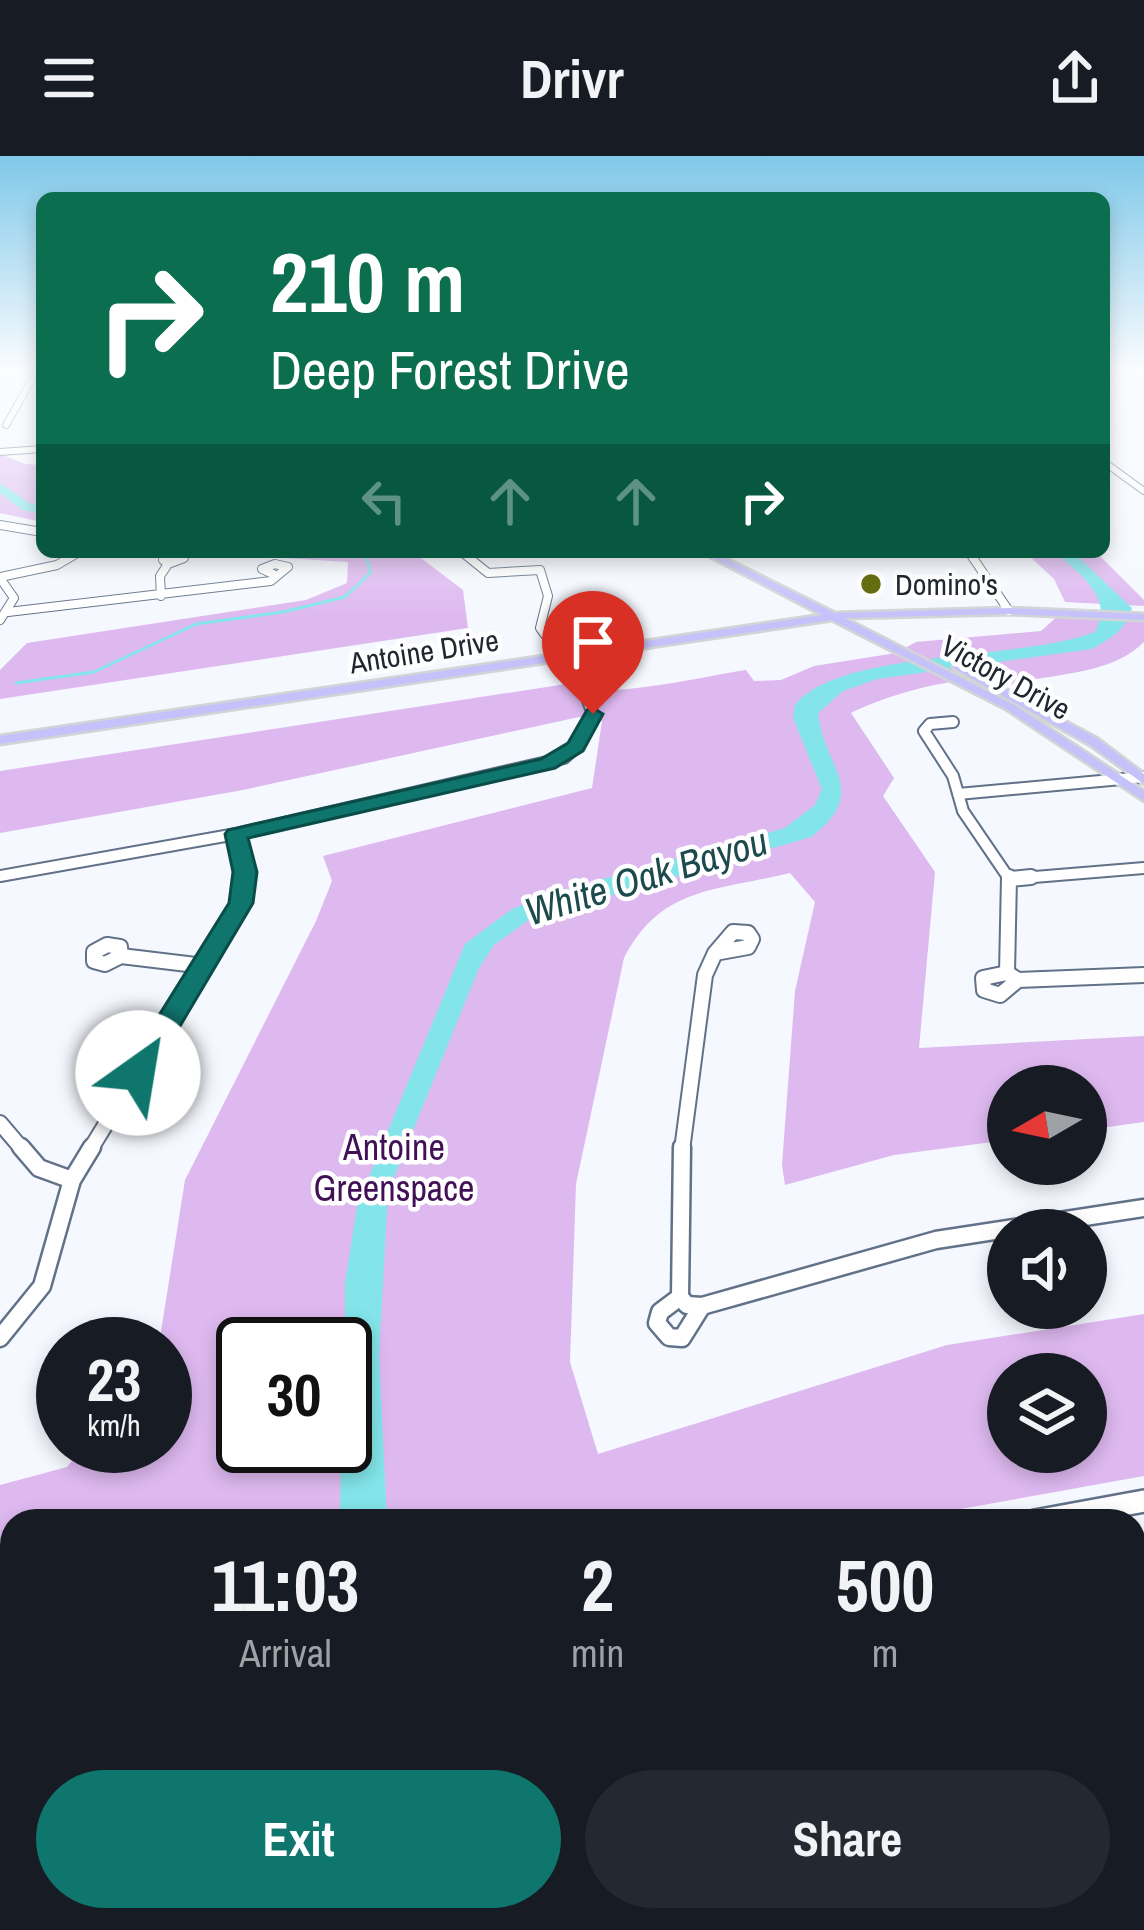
<!DOCTYPE html>
<html lang="en">
<head>
<meta charset="utf-8">
<style>
	body { margin:0; font-family:"Archivo Narrow",sans-serif; background:#242831; color:#f1f3f6; height:100vh; display:flex; flex-direction:column; font-size:45px; white-space:nowrap }
	* { box-sizing:border-box; margin:0 }
	p { font-size:39px; color:#9ea1a6 }
	.icon { flex:none; width:66px; height:66px; fill:none; stroke:currentColor; stroke-width:2; stroke-linecap:round; stroke-linejoin:round }
	.map { position:relative; flex:1; overflow:hidden }
	.details { position:absolute; left:0px; top:1353px; width:1146px; height:423px; display:flex; flex-direction:column; background:#171b24; border-radius:36px 36px 0 0; box-shadow:0 6px 18px #0003 }
	.details>* { flex:none }
	.top-card { position:absolute; left:36px; top:36px; width:1074px; height:366px; border-radius:18px; box-shadow:0 6px 18px #0003; background:#0b6e4f; color:#fff; overflow:hidden }
	.needle { width:78px; rotate:261deg }
	.controls { position:absolute; left:987px; top:909px; display:grid; gap:24px }
	.controls a { display:grid; place-items:center; width:120px; height:120px; border-radius:50%; background:#171b24; box-shadow:0 6px 18px #0003; font-size:60px }
	.speed { position:absolute; left:36px; top:1161px; display:flex; gap:24px; font-size:60px; font-weight:700; text-align:center }
	.speed>* { display:grid; place-content:center; width:156px; height:156px; border-radius:50%; background:#171b24; box-shadow:0 6px 18px #0003; line-height:1 }
	.speed small { font-size:30px; font-weight:400 }
	.speed .limit { border:6px solid #111; border-radius:18px; background:#fff; color:#111 }
	.pin { position:absolute; display:grid; place-items:center; width:102px; height:102px; color:#fff; margin:-123px -51px; border-radius:50% 50% 50% 0; rotate:-45deg; box-shadow:0 0 12px #0007 }
	.pin .icon { rotate:45deg }
	.me { position:absolute; width:132px; margin:-66px; rotate:32deg; stroke-linejoin:round; filter:drop-shadow(0 0 9px #0008) }
	.turn { display:flex; align-items:center; gap:42px; height:252px; padding:0 36px; font-size:54px }
	.turn .icon { width:156px; height:156px; stroke-width:2.5 }
	.turn b { display:block; font-size:84px; line-height:102px }
	.lanes { display:flex; align-items:center; height:114px; padding:0 36px; background:#0003; justify-content:center; gap:60px; direction:ltr }
	.lanes .off { opacity:.35 }
	.eta { display:flex; justify-content:space-evenly; align-items:center; height:204px; text-align:center }
	.eta b { font-size:72px; font-weight:800; line-height:84px }
	.action { display:flex; gap:24px; margin-top:auto; padding:24px 36px }
	.action a { flex:1; height:138px; border-radius:72px; background:#0f766e; color:#fff; font-size:48px; font-weight:800; line-height:138px; text-align:center }
	.action a+a { background:#242831; color:#f1f3f6 }
	header { display:flex; justify-content:space-between; align-items:center; height:156px; padding:0 36px; background:#171b24; font-size:54px; font-weight:800 }
	.map>svg:first-child { display:block }
	.green { fill:#deb9f0; fill-rule:evenodd }
	.water { fill:#83e5ea }
	.lines { fill:none; stroke-linecap:round; stroke-linejoin:round }
	.stream { stroke:#83e5ea; stroke-width:3 }
	.river { fill:#83e5ea; fill-rule:evenodd }
	.minor-far5-casing { stroke:#617188; stroke-width:8 }
	.minor-far4-casing { stroke:#617188; stroke-width:10 }
	.minor-far3-casing { stroke:#617188; stroke-width:14 }
	.minor-far2-casing { stroke:#617188; stroke-width:18 }
	.minor-far1-casing { stroke:#617188; stroke-width:21 }
	.minor-casing { stroke:#617188; stroke-width:26 }
	.major-casing { stroke:#d2d4d6; stroke-width:5 }
	.minor-far5 { stroke:#fff; stroke-width:6 }
	.minor-far4 { stroke:#fff; stroke-width:8 }
	.minor-far3 { stroke:#fff; stroke-width:10 }
	.minor-far2 { stroke:#fff; stroke-width:14 }
	.minor-far1 { stroke:#fff; stroke-width:16 }
	.minor { stroke:#fff; stroke-width:21 }
	.major { fill:#c5c1fa; fill-rule:evenodd }
	.route { fill:#0f766e; stroke:#0a4d48; stroke-width:3 }
	.poi-dot { fill:#666c11; stroke:#fff; stroke-width:4.5 }
	.labels { text-anchor:middle; dominant-baseline:central; stroke-width:9; stroke-linejoin:round; paint-order:stroke }
	.far-poi-label { font-size:30px; fill:#202730; stroke:#fff; text-anchor:start }
	.far-street-label { font-size:30px; fill:#202730; stroke:#fff }
	.park-label { font-size:36px; fill:#421056; stroke:#fff }
	.water-label { font-size:39px; font-style:italic; fill:#1d4a4d; stroke:#fff }
</style>
</head>
<body>
<header><svg class="icon" aria-label="menu" viewBox="0 0 24 24"><path d="M4 6h16M4 12h16M4 18h16"/></svg>Drivr<svg class="icon" aria-label="share" viewBox="0 0 24 24"><path d="M12 15V3M7 8l5-5 5 5M5 13v7h14v-7"/></svg></header>
<div class="map">
<svg width="1144" height="1774" viewBox="0 0 1144 1774">
	<rect width="100%" height="100%" fill="#f5f8fe"/>
	<path class="green" d="M 0,298 L 25,308 L 42,309 L 42,366 L 0,357 Z
		M 182,396 L 413,396 L 463,434 L 468,472 L 0,543 L 0,514 L 27,487 L 306,444 L 347,427 L 348,406 Z
		M 1025,396 L 1096,396 L 1144,444 L 1144,450 L 1065,446 L 1054,423 Z
		M 1059,459 L 1144,463 L 1144,486 C 1109,521 1048,517 1003,530 C 969,513 885,540 851,557 L 894,622 L 883,640 L 935,716 L 919,892 L 1144,880 L 1144,966 L 1086,974 L 1086,930 L 1008,930 L 1008,984 L 894,999 L 785,1029 L 782,1009 L 795,835 L 815,746 L 790,717 C 717,735 661,730 624,802 L 576,1028 L 570,1206 L 598,1298 L 947,1189 L 1144,1158 L 1144,1320 L 894,1365 L 12,1365 L 12,1523 L 0,1525 L 0,1329 L 67,1311 L 84,1290 L 165,1290 L 165,1188 L 159,1188 L 185,1024 L 316,765 L 332,725 L 323,700 L 592,632 L 602,565 L 579,561 L 243,634 L 0,677 L 0,615 L 566,528 C 594,547 709,519 746,514 L 754,525 L 781,524 L 814,510 L 896,497 L 916,486 L 1041,475 ZM 243,1188 L 345,1188 L 345,1290 L 243,1290 ZM 1008,1218 L 1086,1218 L 1086,1296 L 1008,1296 Z
		M 12,1558 L 12,1764 L 331,1764 L 324,1774 L 0,1774 L 0,1560 Z"/>
	<path class="water" d="M 1056,396 L 1073,396 L 1132,452 C 1127,473 1110,483 1092,493 L 877,523 L 843,535 L 818,557 C 824,613 871,635 811,681 L 530,763 L 494,789 L 479,812 L 388,1036 L 379,1199 L 387,1365 L 340,1365 L 341,1290 L 345,1290 L 345,1128 L 357,1050 L 465,788 L 512,753 L 553,737 L 785,672 L 815,649 L 822,633 L 793,562 L 795,549 C 839,493 1021,505 1095,476 C 1115,441 1079,419 1056,396 Z"/>
	<g class="lines">
		<path class="stream" d="M 16,527 L 94,516 L 196,468 L 283,456 L 345,441 L 370,417 L 367,402 L 360,396"/>
		<path class="river" d="M 1104,215 L 1130,215 L 1132,217 L 1104,221 Z
			M 0,327 L 31,348 L 42,349 L 42,357 L 22,354 L 0,337 Z"/>
		<defs>
			<path id="minor-far5" d="M 6,269 L 37,215
				M 0,296 L 42,293
				M 1104,306 L 1144,335"/>
			<path id="minor-far4" d="M 0,369 L 42,376
				M 462,396 L 488,417 L 540,414 L 548,440 L 540,472 L 570,513
				M 969,396 L 1009,455
				M 171,400 L 184,402 L 168,408 L 163,404 Z
				M 0,421 L 57,409 L 79,396
				M 0,422 L 14,442 L 0,464
				M 161,440 L 160,420 L 168,408
				M 8,456 L 271,425 L 288,411 L 275,408 L 262,413 L 273,418"/>
			<path id="minor-far3" d="M 953,566 L 930,568 L 924,575 L 953,620 L 963,655 L 1010,724
				M 958,638 L 1144,621
				M 236,678 L 246,724
				M 0,720 L 236,678 L 564,602 L 576,591 L 593,558 L 584,534 L 567,510
				M 1010,723 L 1144,712"/>
			<path id="minor-far2" d="M 1010,723 L 1031,721
				M 733,776 L 748,777 L 752,783 L 748,791 L 715,797 Z
				M 107,789 L 120,791 L 121,800 L 105,808 L 94,805 L 94,796 Z
				M 121,800 L 204,810
				M 1007,817 L 1009,721
				M 1007,817 L 1018,824 L 1144,819
				M 1007,817 L 983,822 L 984,834 L 1000,839 L 1018,824
				M 0,967 L 23,994
				M 90,994 L 241,747 L 245,721
				M 682,994 L 705,819 L 715,797"/>
			<path id="minor-far1" d="M 21,991 L 39,1012 L 72,1024
				M 682,991 L 680,1141 L 687,1149 L 702,1150 L 936,1084 L 1144,1052
				M 680,1141 L 660,1156 L 657,1167 L 669,1181 L 682,1182 L 702,1150
				M 0,1182 L 42,1130 L 72,1024 L 92,991"/>
			<path id="minor" d="M 1035,1365 L 1144,1345
				M 0,1547 L 12,1545
				M 703,1764 L 706,1774
				M 1078,1764 L 1084,1774"/>
			<path id="major" d="M 701,396 L 713,396 L 835,457 L 1009,452 L 1144,458 L 1144,464 L 1009,458 L 844,462 L 1014,549 L 1144,635 L 1144,645 L 1006,553 L 832,464 L 0,588 L 0,580 L 822,459 Z
				M 959,508 L 1098,583 L 1144,618 L 1144,628 L 1090,589 L 955,513 L 953,511 Z"/>
		</defs>
		<use href="#minor-far5" class="minor-far5-casing"/>
		<use href="#minor-far4" class="minor-far4-casing"/>
		<use href="#minor-far3" class="minor-far3-casing"/>
		<use href="#minor-far2" class="minor-far2-casing"/>
		<use href="#minor-far1" class="minor-far1-casing"/>
		<use href="#minor" class="minor-casing"/>
		<use href="#major" class="major-casing"/>
		<use href="#minor-far5" class="minor-far5"/>
		<use href="#minor-far4" class="minor-far4"/>
		<use href="#minor-far3" class="minor-far3"/>
		<use href="#minor-far2" class="minor-far2"/>
		<use href="#minor-far1" class="minor-far1"/>
		<use href="#minor" class="minor"/>
		<use href="#major" class="major"/>
	</g>
	<linearGradient id="sky" x2="0" y2="1"><stop stop-color="#7fc8e9"/><stop offset="0.46" stop-color="#fafcff"/><stop offset="1" stop-color="#fafcff" stop-opacity="0"/></linearGradient>
	<rect width="1144" height="463" fill="url(#sky)"/>
	<path class="route" d="M 593,552 L 603,558 L 583,595 L 555,612 L 248,682 L 257,716 L 253,747 L 148,924 L 128,924 L 124,917 L 128,909 L 229,747 L 233,716 L 225,678 L 228,674 L 541,603 L 568,587 L 587,554 Z"/>
	<circle class="poi-dot" cx="871" cy="428" r="12"/>
	<g class="labels">
		<g class="far-poi-label">
			<text x="895" y="428">Domino's</text>
		</g>
		<g class="far-street-label">
			<text transform="translate(424 495) rotate(-9)">Antoine Drive</text>
			<text transform="translate(1006 521) rotate(29)">Victory Drive</text>
		</g>
		<g class="park-label">
			<text x="394" y="991">Antoine<tspan x="394" dy="41">Greenspace</tspan></text>
		</g>
		<g class="water-label">
			<text transform="translate(646 720) rotate(-17)">White Oak Bayou</text>
		</g>
	</g>
</svg>
<div class="controls">
<a><svg class="needle" viewBox="-14 -14 28 28"><path d="M0-13l5 13h-10z" fill="#e53935"/><path d="M0 13l5-13h-10z" fill="#9ea1a6"/></svg></a>
<a><svg class="icon" aria-label="sound" viewBox="0 0 24 24"><path d="M4 9h4l5-4v14l-5-4H4zM17 9q2 3 0 6"/></svg></a>
<a><svg class="icon" aria-label="layers" viewBox="0 0 24 24"><path d="M12 4l9 5-9 5-9-5zM3 14l9 5 9-5"/></svg></a>
</div>
<div class="speed"><div>23<small>km/h</small></div><div class="limit">30</div></div>
<div class="pin" style="left:593px;top:558px;background:#d93025"><svg class="icon" aria-label="arrive" viewBox="0 0 24 24"><path d="M6 21V4h12l-3 4 3 4H6"/></svg></div>
<svg class="me" style="left:138px;top:917px" viewBox="-20 -20 40 40"><circle r="19" fill="#fff"/><path d="M0-13L10 11 0 6-10 11z" fill="#0f766e"/></svg>
<div class="top-card">
<div class="turn"><svg class="icon" aria-label="right" viewBox="0 0 24 24"><path d="M7 20v-9h11M14 6l5 5-5 5"/></svg><div><b>210 m</b>Deep Forest Drive</div></div>
<div class="lanes"><svg class="icon off" aria-label="left" viewBox="0 0 24 24"><path d="M17 20v-9H6M10 6l-5 5 5 5"/></svg><svg class="icon off" aria-label="ahead" viewBox="0 0 24 24"><path d="M12 20V5M6 11l6-6 6 6"/></svg><svg class="icon off" aria-label="ahead" viewBox="0 0 24 24"><path d="M12 20V5M6 11l6-6 6 6"/></svg><svg class="icon" aria-label="right" viewBox="0 0 24 24"><path d="M7 20v-9h11M14 6l5 5-5 5"/></svg></div>
</div>
<section class="details">
<div class="eta">
<div><b>11:03</b><p>Arrival</p></div>
<div><b>2</b><p>min</p></div>
<div><b>500</b><p>m</p></div>
</div>
<div class="action"><a>Exit</a><a>Share</a></div>
</section>
</div>
</body>
</html>
